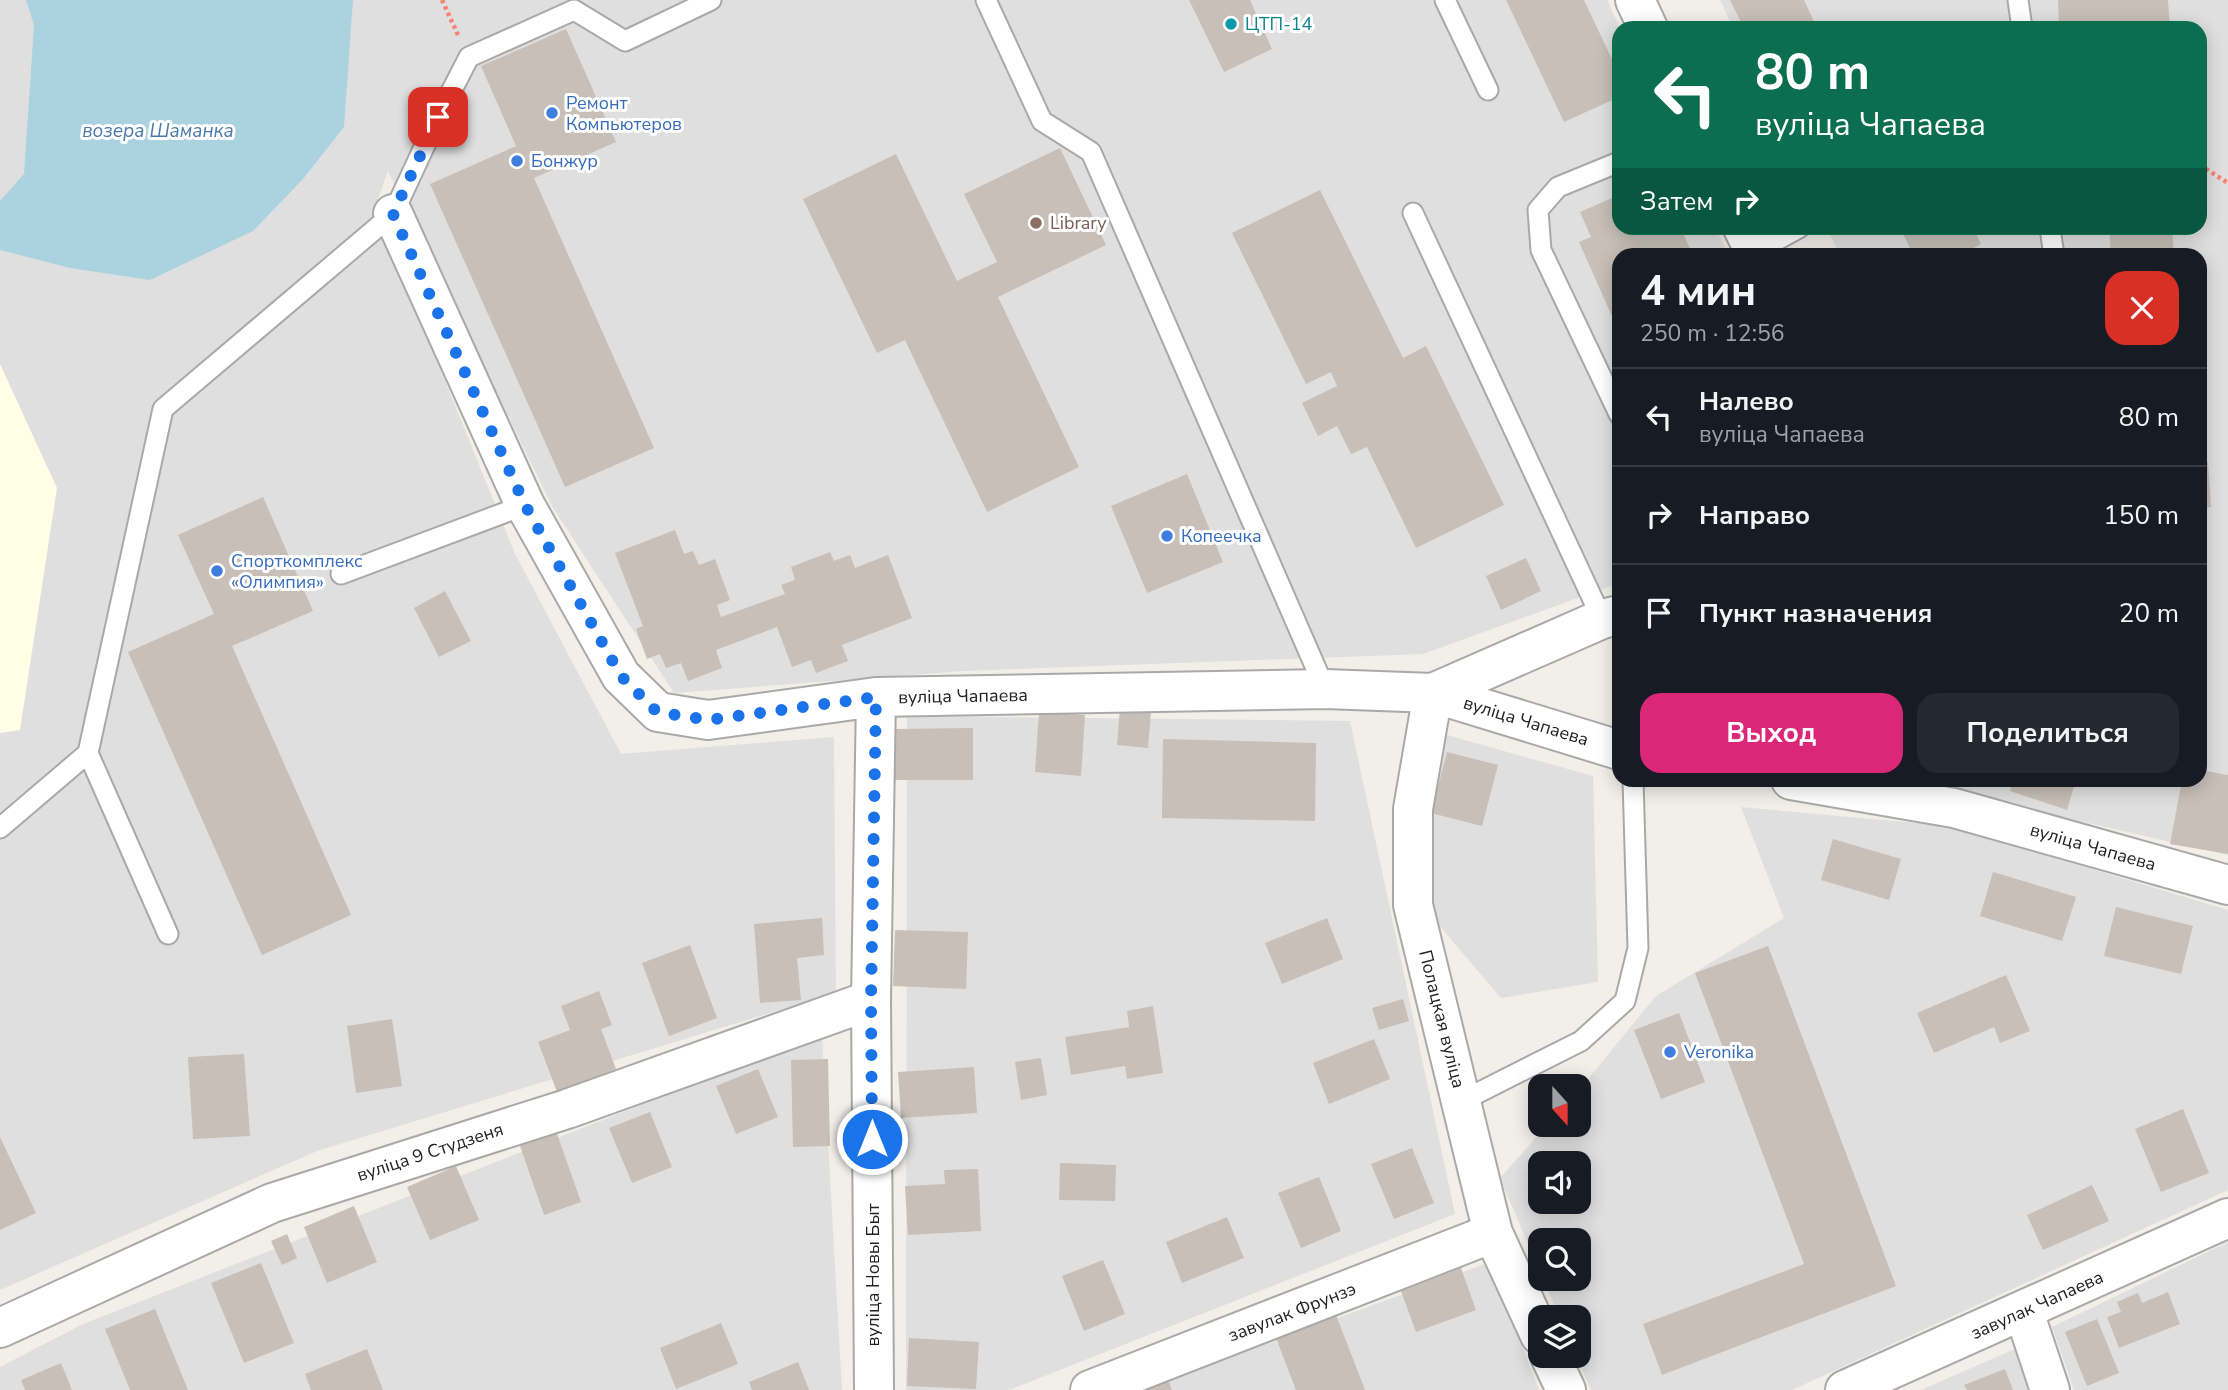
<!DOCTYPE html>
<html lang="ru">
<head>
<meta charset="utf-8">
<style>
	body { margin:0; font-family:"Nunito Sans",sans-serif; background:#242831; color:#f1f3f6; height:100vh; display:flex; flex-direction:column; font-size:26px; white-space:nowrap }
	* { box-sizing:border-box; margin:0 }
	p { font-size:23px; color:#9ea1a6 }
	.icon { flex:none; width:38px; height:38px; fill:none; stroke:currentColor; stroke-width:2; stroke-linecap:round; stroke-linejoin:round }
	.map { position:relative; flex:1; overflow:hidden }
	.side { position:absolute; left:1612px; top:248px; width:595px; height:539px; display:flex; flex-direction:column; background:#171b24; border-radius:21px; box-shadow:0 4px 18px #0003 }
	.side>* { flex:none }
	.hud { position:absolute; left:1612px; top:21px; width:595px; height:214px; border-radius:21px; box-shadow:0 4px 18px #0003; background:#0b6e4f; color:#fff; overflow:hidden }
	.needle { width:46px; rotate:159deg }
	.fabs { position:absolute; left:1528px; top:1074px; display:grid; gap:14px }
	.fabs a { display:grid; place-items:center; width:63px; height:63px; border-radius:14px; background:#171b24; box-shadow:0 4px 18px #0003; font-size:35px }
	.pin { position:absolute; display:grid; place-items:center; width:60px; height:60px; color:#fff; margin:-30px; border-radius:14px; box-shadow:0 4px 10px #0006 }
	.me { position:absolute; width:77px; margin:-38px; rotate:0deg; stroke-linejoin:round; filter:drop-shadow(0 0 5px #0008) }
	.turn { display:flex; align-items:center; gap:24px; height:147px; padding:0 28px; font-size:32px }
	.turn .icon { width:91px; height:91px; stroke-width:2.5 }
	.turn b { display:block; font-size:49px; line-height:60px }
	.then { display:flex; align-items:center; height:66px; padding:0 28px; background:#0003; gap:14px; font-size:26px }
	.round { display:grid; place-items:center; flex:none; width:74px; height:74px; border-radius:21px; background:#242831 }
	.head { display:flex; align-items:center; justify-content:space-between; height:119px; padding:0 28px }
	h1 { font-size:42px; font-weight:700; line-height:52px }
	.cta { display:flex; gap:14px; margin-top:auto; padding:14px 28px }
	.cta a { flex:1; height:80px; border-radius:21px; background:#db2777; color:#fff; font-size:28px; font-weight:700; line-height:80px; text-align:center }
	.cta a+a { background:#242831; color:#f1f3f6 }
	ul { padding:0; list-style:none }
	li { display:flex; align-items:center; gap:21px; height:98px; padding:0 28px; border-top:2px solid #363941 }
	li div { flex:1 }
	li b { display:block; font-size:26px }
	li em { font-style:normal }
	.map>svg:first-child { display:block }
	.residential { fill:#e0dfdf; fill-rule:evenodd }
	.education { fill:#ffffe5 }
	.water { fill:#aad3df }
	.building { fill:#c7bfb8 }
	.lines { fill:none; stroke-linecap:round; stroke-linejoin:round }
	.lane-casing { stroke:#a9a9a9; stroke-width:23 }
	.street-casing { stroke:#a9a9a9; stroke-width:42 }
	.path { stroke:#fa8072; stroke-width:4.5; stroke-dasharray:3.5 3.5; stroke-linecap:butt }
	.lane { stroke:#fff; stroke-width:19 }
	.street { stroke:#fff; stroke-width:38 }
	.route { stroke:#1a73e8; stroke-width:12; stroke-dasharray:0 21.6 }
	.culture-dot { fill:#0f9aa8; stroke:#fff; stroke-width:2.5 }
	.shop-dot { fill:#3f7fe0; stroke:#fff; stroke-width:2.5 }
	.education-dot { fill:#8d6e63; stroke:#fff; stroke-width:2.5 }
	.labels { text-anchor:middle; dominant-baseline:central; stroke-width:6; stroke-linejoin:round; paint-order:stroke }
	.culture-label { font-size:18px; fill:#0d838f; stroke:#fff; text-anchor:start }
	.shop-label { font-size:18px; fill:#366cbe; stroke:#fff; text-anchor:start }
	.education-label { font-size:18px; fill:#785e54; stroke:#fff; text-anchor:start }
	.street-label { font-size:18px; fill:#222; stroke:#fff }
	.water-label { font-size:19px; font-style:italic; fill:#4a7aab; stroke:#fff }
</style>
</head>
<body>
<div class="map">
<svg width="2228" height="1390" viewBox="0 0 2228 1390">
	<rect width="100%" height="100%" fill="#f2efe9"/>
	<path class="residential" d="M 0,0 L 1607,0 L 1620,28 L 1619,228 L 1715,228 L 1729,255 L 1619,256 L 1619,583 L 1423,654 L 963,671 L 674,693 L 553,508 L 388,171 L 375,207 L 515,554 L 621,754 L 834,737 L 836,993 L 317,1151 L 0,1290 Z
		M 1720,0 L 2228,0 L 2228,855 L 2053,815 L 1877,781 L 2200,780 L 2200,256 L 1840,255 L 1827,228 L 2200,228 L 2200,28 L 1733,28 Z
		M 907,716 L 1350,721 L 1455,1214 L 1009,1390 L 906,1390 Z
		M 1429,730 L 1593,776 L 1598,982 L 1501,998 L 1431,916 Z
		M 1741,807 L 1949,826 L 2228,910 L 2228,1190 L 1792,1390 L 1591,1390 L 1576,1356 L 1578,1356 L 1578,1318 L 1560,1318 L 1543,1279 L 1578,1279 L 1578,1241 L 1540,1241 L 1540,1272 L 1500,1178 L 1547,1125 L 1578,1125 L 1579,1090 L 1656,996 L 1784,918 ZM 1540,1164 L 1578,1164 L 1578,1202 L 1540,1202 Z
		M 822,1034 L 842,1390 L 0,1390 L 0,1367 L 83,1324 Z
		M 2228,1242 L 2228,1390 L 2074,1390 L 2052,1327 Z
		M 1490,1262 L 1539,1390 L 1142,1390 Z
		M 2017,1348 L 2031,1390 L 1921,1390 Z"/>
	<path class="education" d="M 0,364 L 57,488 L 20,730 L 0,733 Z"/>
	<path class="water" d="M 26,0 L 353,0 L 344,127 L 303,179 L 253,231 L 150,280 L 70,268 L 0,250 L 0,201 L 24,174 L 34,25 Z"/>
	<path class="building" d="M 1189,0 L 1250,0 L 1272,49 L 1224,72 Z
		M 1506,0 L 1584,0 L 1619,74 L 1619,97 L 1564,122 Z
		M 1730,0 L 1804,0 L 1817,28 L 1744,28 Z
		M 2058,0 L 2168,0 L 2170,28 L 2059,28 Z
		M 566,29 L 616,142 L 534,178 L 654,448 L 565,487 L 430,184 L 516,146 L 481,66 Z
		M 1060,148 L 1106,245 L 998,297 L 1079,467 L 987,512 L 905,340 L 877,353 L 803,199 L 896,154 L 957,281 L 997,262 L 964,194 Z
		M 1320,190 L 1403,358 L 1426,346 L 1504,505 L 1416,548 L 1367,447 L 1351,454 L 1337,426 L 1318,436 L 1302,403 L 1337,386 L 1331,372 L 1306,384 L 1232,233 Z
		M 1619,195 L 1619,228 L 1681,228 L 1693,256 L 1619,256 L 1619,321 L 1615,323 L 1579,242 L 1591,237 L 1580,212 Z
		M 1900,228 L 1973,228 L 1981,244 L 1958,256 L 1914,256 Z
		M 2109,228 L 2172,228 L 2174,256 L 2111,256 Z
		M 2208,462 L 2211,507 L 2200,508 L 2200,463 Z
		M 1187,474 L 1223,562 L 1147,593 L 1111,506 Z
		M 263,497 L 313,611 L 232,646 L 351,915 L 262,955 L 128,652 L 214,614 L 178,535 Z
		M 2200,522 L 2202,522 L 2204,551 L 2200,551 Z
		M 675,530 L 684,554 L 693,551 L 699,565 L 715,559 L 730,600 L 717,605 L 721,617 L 785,594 L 781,585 L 795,580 L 791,567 L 830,552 L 834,561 L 850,555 L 855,568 L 888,555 L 912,618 L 842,645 L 848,661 L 816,673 L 811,660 L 792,667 L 777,627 L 716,650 L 722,668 L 688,681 L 681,663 L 666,668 L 660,654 L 647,659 L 636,629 L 643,626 L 615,553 Z
		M 1526,558 L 1541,591 L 1501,610 L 1486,576 Z
		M 445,591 L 471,641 L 439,657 L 414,608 Z
		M 1120,708 L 1151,712 L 1148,748 L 1117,745 Z
		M 1039,712 L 1085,715 L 1081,776 L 1035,772 Z
		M 973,728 L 973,780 L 894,780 L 894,729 Z
		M 1163,739 L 1316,743 L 1315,821 L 1162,818 Z
		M 1447,752 L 1498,765 L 1482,826 L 1431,813 Z
		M 2200,770 L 2228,775 L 2228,854 L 2170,844 L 2182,780 L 2200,780 Z
		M 2013,780 L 2076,780 L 2067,810 L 2010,791 Z
		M 1833,839 L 1901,859 L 1889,900 L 1821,880 Z
		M 1993,872 L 2076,897 L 2062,941 L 1980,916 Z
		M 2116,907 L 2193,926 L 2181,974 L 2104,956 Z
		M 822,918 L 824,955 L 797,958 L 801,1000 L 760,1003 L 754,924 Z
		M 1327,918 L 1343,959 L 1282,984 L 1265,943 Z
		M 895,930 L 968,932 L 966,989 L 893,986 Z
		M 690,945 L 717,1018 L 669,1036 L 642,963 Z
		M 1768,946 L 1896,1286 L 1662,1375 L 1643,1324 L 1804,1264 L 1695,973 Z
		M 2006,975 L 2030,1031 L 2000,1043 L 1994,1027 L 1934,1053 L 1917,1013 Z
		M 599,991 L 612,1025 L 601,1029 L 616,1069 L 557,1092 L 538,1042 L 570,1030 L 561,1006 Z
		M 1403,999 L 1409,1021 L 1379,1030 L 1372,1008 Z
		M 1153,1006 L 1163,1073 L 1127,1079 L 1125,1066 L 1071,1075 L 1065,1037 L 1129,1027 L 1127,1011 Z
		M 1679,1013 L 1705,1082 L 1661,1099 L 1634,1030 Z
		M 392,1019 L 402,1086 L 356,1093 L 347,1026 Z
		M 1374,1039 L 1390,1079 L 1329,1104 L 1313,1063 Z
		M 244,1054 L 250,1136 L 193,1139 L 188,1057 Z
		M 1041,1058 L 1047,1095 L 1021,1100 L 1015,1062 Z
		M 828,1059 L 830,1146 L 793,1147 L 791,1060 Z
		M 974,1067 L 977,1113 L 901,1118 L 898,1072 Z
		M 758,1069 L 778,1117 L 736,1134 L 716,1086 Z
		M 2183,1109 L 2209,1173 L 2161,1192 L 2135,1129 Z
		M 650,1112 L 672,1167 L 632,1183 L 609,1128 Z
		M 556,1131 L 581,1202 L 544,1215 L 519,1143 Z
		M 0,1137 L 36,1213 L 0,1230 Z
		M 1412,1148 L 1434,1203 L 1394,1219 L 1371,1164 Z
		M 1060,1163 L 1116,1165 L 1115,1201 L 1059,1200 Z
		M 456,1166 L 479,1220 L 430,1240 L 407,1187 Z
		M 978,1169 L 981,1231 L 908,1235 L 905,1186 L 945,1184 L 944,1170 Z
		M 1319,1177 L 1341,1231 L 1301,1248 L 1278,1193 Z
		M 2092,1185 L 2109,1221 L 2043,1250 L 2027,1215 Z
		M 354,1206 L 377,1262 L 327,1283 L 304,1227 Z
		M 1227,1217 L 1244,1258 L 1182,1283 L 1166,1242 Z
		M 287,1234 L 297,1258 L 282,1265 L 271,1241 Z
		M 1103,1260 L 1125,1314 L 1084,1331 L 1062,1276 Z
		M 261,1263 L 294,1343 L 244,1363 L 211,1283 Z
		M 1461,1268 L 1476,1310 L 1416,1332 L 1401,1291 Z
		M 2168,1292 L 2180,1324 L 2119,1348 L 2107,1317 L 2121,1312 L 2117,1302 L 2138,1293 L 2142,1303 Z
		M 155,1309 L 188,1390 L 130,1390 L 105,1329 Z
		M 1336,1315 L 1365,1390 L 1296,1390 L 1276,1338 Z
		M 2097,1319 L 2119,1373 L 2087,1386 L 2065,1332 Z
		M 721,1323 L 738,1364 L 676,1389 L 660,1348 Z
		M 909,1338 L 979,1342 L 976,1389 L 907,1386 Z
		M 367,1349 L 383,1390 L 311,1390 L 305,1374 Z
		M 798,1362 L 809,1390 L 752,1390 L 749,1382 Z
		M 61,1363 L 72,1390 L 25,1390 L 21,1380 Z
		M 2005,1369 L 2013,1390 L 1967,1390 L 1964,1385 Z
		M 1166,1375 L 1172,1390 L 1129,1390 Z"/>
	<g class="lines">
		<defs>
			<path id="lane" d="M 986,0 L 1042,121 L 1091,152 L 1325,689
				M 1445,0 L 1488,90
				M 2018,0 L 2022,28
				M 1619,162 L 1558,187 L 1538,210 L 1541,250 L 1619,414
				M 1413,213 L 1602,619
				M 2050,228 L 2054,256
				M 1755,252 L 1799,228
				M 341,574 L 525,505
				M 88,753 L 168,934
				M 0,828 L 88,753 L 163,409 L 393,214 L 438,117 L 469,57 L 574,10 L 625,41 L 711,0
				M 1462,1101 L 1581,1041 L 1625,1001 L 1638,948 L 1633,780"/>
			<path id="street" d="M 1635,0 L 1648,28
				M 393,214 L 525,505 L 621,676 L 658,712 L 708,720 L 876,697 L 1325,689 L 1433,693 L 1619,750
				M 1743,228 L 1757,256
				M 1791,780 L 1954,808 L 2228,885
				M 2024,1312 L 2050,1390
				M 0,1328 L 272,1203 L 567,1109 L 871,1000
				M 1540,1335 L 1493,1233 L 1413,905 L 1413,809 L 1433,693 L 1602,619 L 1619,615
				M 1550,1356 L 1566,1390
				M 874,1390 L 871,1000 L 876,697
				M 1090,1390 L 1493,1233
				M 1845,1390 L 2228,1218"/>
		</defs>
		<use href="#lane" class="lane-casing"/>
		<use href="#street" class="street-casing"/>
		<path class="path" d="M 442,0 L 458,35
			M 2200,165 L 2228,183"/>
		<use href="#lane" class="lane"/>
		<use href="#street" class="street"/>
	</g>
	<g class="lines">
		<path class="route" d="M 438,117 L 393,214 L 525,505 L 621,676 L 657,712 L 708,720 L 876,697 L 871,1000 L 872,1139"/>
	</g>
	<circle class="culture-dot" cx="1231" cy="24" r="7"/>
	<g class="shop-dot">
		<circle cx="552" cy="113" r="7"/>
		<circle cx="517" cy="161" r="7"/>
		<circle cx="1167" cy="536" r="7"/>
		<circle cx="217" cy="571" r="7"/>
		<circle cx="1670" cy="1052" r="7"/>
	</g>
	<circle class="education-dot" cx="1036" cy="223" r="7"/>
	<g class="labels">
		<g class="culture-label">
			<text x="1245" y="24">ЦТП-14</text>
		</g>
		<g class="shop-label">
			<text x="566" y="103">Ремонт<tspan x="566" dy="21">Компьютеров</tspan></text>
			<text x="531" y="161">Бонжур</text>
			<text x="1181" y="536">Копеечка</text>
			<text x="231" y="561">Спорткомплекс<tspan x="231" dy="21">«Олимпия»</tspan></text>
			<text x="1684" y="1052">Veronika</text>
		</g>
		<g class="education-label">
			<text x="1050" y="223">Library</text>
		</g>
		<g class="street-label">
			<text transform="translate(963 696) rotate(-1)">вуліца Чапаева</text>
			<text transform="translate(1526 721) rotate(17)">вуліца Чапаева</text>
			<text transform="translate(2093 847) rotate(16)">вуліца Чапаева</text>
			<text transform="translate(1442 1019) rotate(76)">Полацкая вуліца</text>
			<text transform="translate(430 1152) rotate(-18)">вуліца 9 Студзеня</text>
			<text transform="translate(873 1275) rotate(-90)">вуліца Новы Быт</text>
			<text transform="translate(2037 1305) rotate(-24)">завулак Чапаева</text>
			<text transform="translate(1292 1312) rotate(-21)">завулак Фрунзэ</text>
		</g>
		<g class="water-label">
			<text x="158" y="131">возера Шаманка</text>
		</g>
	</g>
</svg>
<div class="fabs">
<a><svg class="needle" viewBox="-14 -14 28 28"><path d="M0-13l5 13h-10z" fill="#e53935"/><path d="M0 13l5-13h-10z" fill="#9ea1a6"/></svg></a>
<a><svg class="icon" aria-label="sound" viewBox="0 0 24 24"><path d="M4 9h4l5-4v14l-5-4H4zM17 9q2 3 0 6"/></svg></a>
<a><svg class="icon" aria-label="search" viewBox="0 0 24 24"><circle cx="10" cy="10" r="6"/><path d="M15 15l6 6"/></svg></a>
<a><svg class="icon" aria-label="layers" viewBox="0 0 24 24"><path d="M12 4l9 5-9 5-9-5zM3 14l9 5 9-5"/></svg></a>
</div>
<div class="pin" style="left:438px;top:117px;background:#d93025"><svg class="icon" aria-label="arrive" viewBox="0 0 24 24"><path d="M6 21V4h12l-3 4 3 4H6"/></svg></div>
<svg class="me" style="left:872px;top:1139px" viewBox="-20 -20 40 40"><circle r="17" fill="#1a73e8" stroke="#fff" stroke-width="3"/><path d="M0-11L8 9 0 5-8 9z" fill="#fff"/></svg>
<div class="hud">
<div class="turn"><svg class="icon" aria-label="left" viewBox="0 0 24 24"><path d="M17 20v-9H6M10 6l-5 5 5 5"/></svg><div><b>80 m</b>вуліца Чапаева</div></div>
<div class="then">Затем<svg class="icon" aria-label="right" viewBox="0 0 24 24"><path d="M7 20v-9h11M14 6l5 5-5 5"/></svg></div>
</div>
<section class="side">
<div class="head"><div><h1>4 мин</h1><p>250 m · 12:56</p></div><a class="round" style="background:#d93025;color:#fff"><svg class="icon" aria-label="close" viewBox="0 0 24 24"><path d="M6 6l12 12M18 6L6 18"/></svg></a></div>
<ul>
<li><svg class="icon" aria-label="left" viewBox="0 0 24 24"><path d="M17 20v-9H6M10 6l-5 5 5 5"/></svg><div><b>Налево</b><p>вуліца Чапаева</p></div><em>80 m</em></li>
<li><svg class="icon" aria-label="right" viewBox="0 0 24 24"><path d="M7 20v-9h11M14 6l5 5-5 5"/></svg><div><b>Направо</b></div><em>150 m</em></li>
<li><svg class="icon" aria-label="arrive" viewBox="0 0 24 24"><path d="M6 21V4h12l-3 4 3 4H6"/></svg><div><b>Пункт назначения</b></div><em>20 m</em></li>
</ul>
<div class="cta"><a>Выход</a><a>Поделиться</a></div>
</section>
</div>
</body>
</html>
